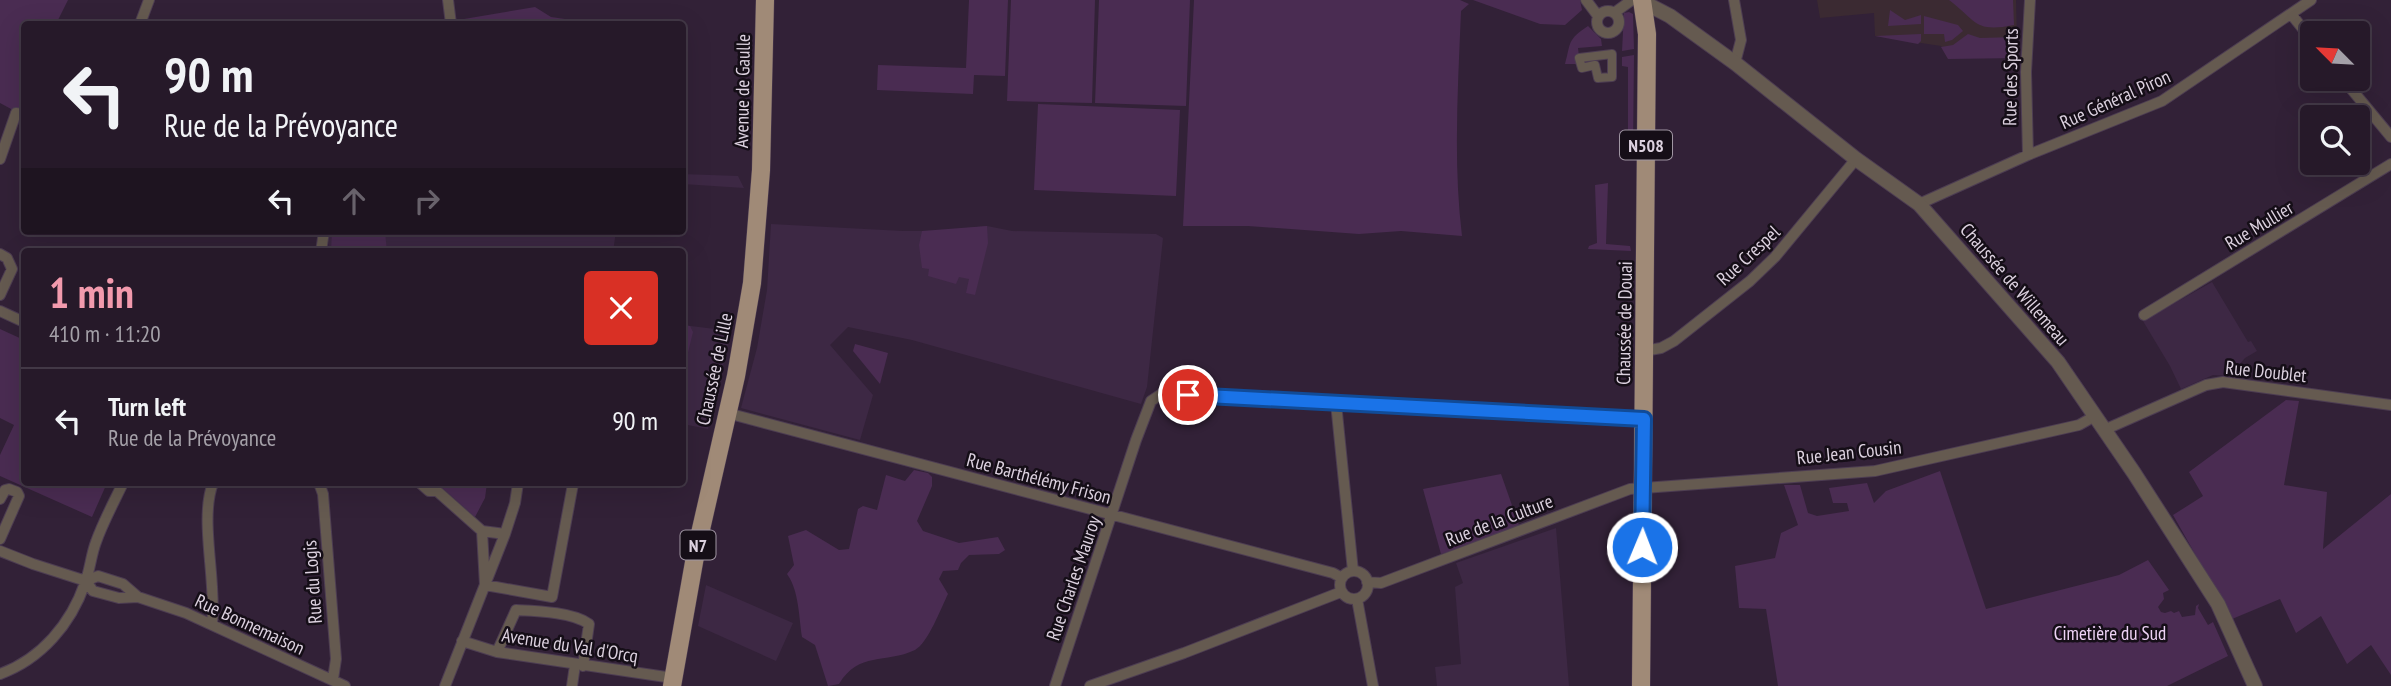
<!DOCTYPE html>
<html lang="en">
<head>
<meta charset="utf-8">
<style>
	body { margin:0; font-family:"PT Sans Narrow",sans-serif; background:#322635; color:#f1f3f6; height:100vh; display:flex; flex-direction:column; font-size:26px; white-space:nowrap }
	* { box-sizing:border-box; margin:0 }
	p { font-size:23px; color:#a4a0a8 }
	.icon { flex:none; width:38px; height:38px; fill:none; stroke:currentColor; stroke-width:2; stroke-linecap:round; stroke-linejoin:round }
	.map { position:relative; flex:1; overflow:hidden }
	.sheet { position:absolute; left:21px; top:248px; width:665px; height:238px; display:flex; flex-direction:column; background:#261929; border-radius:7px; box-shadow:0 7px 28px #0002,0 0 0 2px #423846 }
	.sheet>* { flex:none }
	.hud { position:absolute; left:21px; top:21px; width:665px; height:214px; border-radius:7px; box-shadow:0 7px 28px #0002,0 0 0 2px #423846; background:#261929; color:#f1f3f6; overflow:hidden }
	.needle { width:46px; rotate:294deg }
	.controls { position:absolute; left:2300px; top:21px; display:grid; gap:14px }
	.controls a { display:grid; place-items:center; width:70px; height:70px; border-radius:7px; background:#261929; box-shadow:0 7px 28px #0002,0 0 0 2px #423846; font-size:35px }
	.pin { position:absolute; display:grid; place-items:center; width:60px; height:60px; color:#fff; margin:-30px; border:4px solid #fff; border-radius:50%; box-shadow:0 2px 7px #0007 }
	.me { position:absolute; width:77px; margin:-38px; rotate:1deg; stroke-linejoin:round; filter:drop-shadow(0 0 5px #0008) }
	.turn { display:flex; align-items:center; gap:24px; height:147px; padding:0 28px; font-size:32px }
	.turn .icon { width:91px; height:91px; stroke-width:2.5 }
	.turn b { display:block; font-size:49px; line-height:60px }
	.lanes { display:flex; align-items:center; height:66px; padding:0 28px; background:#0003; justify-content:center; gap:35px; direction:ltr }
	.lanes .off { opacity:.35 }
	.round { display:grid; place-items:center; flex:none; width:74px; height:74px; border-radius:7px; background:#322635 }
	.head { display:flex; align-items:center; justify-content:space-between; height:119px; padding:0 28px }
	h1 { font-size:42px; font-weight:800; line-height:52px; color:#f29aad }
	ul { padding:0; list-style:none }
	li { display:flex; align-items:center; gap:21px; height:105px; padding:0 28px; border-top:2px solid #423846 }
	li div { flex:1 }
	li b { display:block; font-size:26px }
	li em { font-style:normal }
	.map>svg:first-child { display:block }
	.built { fill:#3d2844 }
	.medical { fill:#3b2a32 }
	.green { fill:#4a2c52 }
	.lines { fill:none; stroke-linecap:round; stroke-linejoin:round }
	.pedestrian-casing { stroke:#4d3d52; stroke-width:10 }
	.minor-casing { stroke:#4d3d52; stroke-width:12 }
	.tertiary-casing { stroke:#4d3d52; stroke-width:16 }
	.primary-casing { stroke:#4d3d52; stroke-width:19 }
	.pedestrian { stroke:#655a50; stroke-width:8 }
	.minor { stroke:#655a50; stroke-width:10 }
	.tertiary { stroke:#655a50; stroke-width:14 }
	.primary { stroke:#a08a77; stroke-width:18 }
	.route-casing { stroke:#114b97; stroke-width:18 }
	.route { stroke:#1a73e8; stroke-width:12 }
	.labels { text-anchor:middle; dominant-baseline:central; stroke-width:5; stroke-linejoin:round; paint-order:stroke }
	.shield { fill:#150e17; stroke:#a096a3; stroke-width:2 }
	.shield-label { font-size:18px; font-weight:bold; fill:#dcd1df }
	.street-label { font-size:19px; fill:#dcd1df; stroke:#150e17 }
	.park-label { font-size:19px; fill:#edd2f5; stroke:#150e17 }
</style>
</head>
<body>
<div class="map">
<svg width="2391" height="686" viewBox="0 0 2391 686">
	<rect width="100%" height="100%" fill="#322137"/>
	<path class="built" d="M 682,174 L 738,176 L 744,188 L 683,184 Z
		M 771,224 L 903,231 L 935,231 L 987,226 L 1012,231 L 1156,234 L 1163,238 L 1147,387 L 1141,404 L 912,340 L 848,327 L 830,345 L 873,395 L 860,440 L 741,408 L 757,348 L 767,290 Z
		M 329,231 L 616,231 L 613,252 L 328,252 Z
		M 2212,282 L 2248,342 L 2251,341 L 2257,351 L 2245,358 L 2229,376 L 2213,375 L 2181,389 L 2170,366 L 2143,321 Z
		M 683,325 L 731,331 L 708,429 L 683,424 Z
		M 1556,528 L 1569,686 L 1437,686 L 1435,667 L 1461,664 L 1455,587 L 1463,583 L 1456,563 Z
		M 706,585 L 793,623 L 776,661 L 698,626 Z"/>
	<path class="medical" d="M 1817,0 L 2016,0 L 2017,38 L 1948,59 L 1941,46 L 1875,36 L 1874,13 L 1820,18 Z"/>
	<path class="green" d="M 0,0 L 68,0 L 56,24 L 24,24 L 24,109 L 13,110 L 0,103 Z
		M 969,0 L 1008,0 L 1005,76 L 974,75 L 973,94 L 877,90 L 878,65 L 966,68 Z
		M 1011,0 L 1095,0 L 1092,103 L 1007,101 Z
		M 1099,0 L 1190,0 L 1186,106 L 1095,103 Z
		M 1194,0 L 1460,0 L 1469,4 L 1461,11 C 1458,86 1453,162 1462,236 L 1401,231 L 1359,234 L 1248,226 L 1183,226 Z
		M 1473,0 L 1580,0 L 1582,10 L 1565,25 L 1540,24 Z
		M 1949,0 L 2013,0 L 2014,25 C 1974,33 1977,21 1949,0 Z
		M 535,7 L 551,17 L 572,20 L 571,24 L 463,24 L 464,19 Z
		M 1890,10 L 1905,20 L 1921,15 L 1921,24 L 1888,26 Z
		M 1629,12 L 1633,14 L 1634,49 L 1622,51 L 1624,13 Z
		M 1924,16 L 1958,25 L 1963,31 L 1952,40 L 1945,42 L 1944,34 L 1924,34 Z
		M 1588,26 L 1601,39 L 1602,46 L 1578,48 L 1580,64 L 1565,64 C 1571,42 1567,40 1588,26 Z
		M 1921,34 L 1921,41 L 1918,44 L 1875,36 Z
		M 1968,34 L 1980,38 L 2017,37 L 2019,58 L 1948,59 L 1941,47 L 1953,45 Z
		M 1634,55 L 1633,147 L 1628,147 L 1628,67 L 1622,66 L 1622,57 Z
		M 1038,104 L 1180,110 L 1176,196 L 1034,190 Z
		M 1608,183 L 1606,244 L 1630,246 L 1631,251 L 1588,249 L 1589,246 L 1597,243 L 1595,185 Z
		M 987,226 L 988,243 L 975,295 L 966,293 L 969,279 L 959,277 L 956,284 L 928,276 L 929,269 L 922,268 L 919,245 L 922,231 Z
		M 332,231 L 385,231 L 387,252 L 331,252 Z
		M 683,325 L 690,326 L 693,332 L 683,373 Z
		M 0,329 L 24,340 L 24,483 L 107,483 L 92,517 L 0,476 L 0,455 L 14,425 L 0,418 Z
		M 855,344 L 888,353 L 880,384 L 853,351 Z
		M 2286,400 L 2299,401 L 2284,485 L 2327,492 L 2323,549 L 2391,494 L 2391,675 L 2371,645 L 2347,664 L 2321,616 L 2296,633 L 2280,599 L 2232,619 L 2173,515 L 2203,496 L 2189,472 Z
		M 914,470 L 928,473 L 932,477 L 932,486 L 917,521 L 923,531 L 959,543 L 998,537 L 1005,550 L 999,554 L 969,555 L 961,563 L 958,570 L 943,571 L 939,579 L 948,594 C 941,608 928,643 915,650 C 885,664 859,651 839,684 L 828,686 L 815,645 L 802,637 C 799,618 799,590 787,574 L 794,565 L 788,536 L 806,530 L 839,550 L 849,549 L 858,509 L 863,506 L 877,510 L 886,475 L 905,481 Z
		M 1940,471 L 1986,609 L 2119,575 L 2148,560 L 2169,590 L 2163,593 L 2164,599 L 2158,607 L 2161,612 L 2165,613 L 2171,611 L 2174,613 L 2179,611 L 2182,617 L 2195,615 L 2196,606 L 2199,604 L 2198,608 L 2208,625 L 2213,622 L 2228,656 L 2167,686 L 1778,686 L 1766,609 L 1739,608 L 1735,566 L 1775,558 L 1781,533 L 1798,525 L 1784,485 L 1800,485 L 1808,513 L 1817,516 L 1849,511 L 1847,503 L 1833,503 L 1829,488 L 1867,483 L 1874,503 L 1886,491 Z
		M 1501,474 L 1520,528 L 1441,554 L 1423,489 Z
		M 437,483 L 487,483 L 485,498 L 475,517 Z"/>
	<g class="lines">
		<defs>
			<path id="pedestrian" d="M 1612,54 L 1612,77 L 1598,78 L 1595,65 L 1582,68 L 1579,58 Z"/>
			<path id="minor" d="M 448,0 L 451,24
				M 1586,0 L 1598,16
				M 1734,0 L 1741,40 L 1735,63
				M1597 22a11 11 0 1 1 22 0a11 11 0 1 1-22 0Z
				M 1614,13 L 1632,0
				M 2291,14 L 2312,40
				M 140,24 L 149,0
				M 2343,79 L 2391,137
				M 2028,155 L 2026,72 L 2030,0
				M 0,159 L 16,113 L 24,114
				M 1919,204 L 2028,155 L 2162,101 L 2311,0
				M 321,252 L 324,231
				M 0,254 L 7,258 L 12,269 L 0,295
				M 0,311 L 24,322
				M 2144,315 L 2391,164
				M 1644,351 L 1661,348 L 1674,341 L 1750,281 L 1775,257 L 1856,159
				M 1336,403 L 1353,571
				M 727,413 L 1333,573 L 1342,578
				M 2104,430 L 2206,385 L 2223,382 L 2391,405
				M 319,483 L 323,494 L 336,659 L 333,679
				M 420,483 L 429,491 L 437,491
				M 435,483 L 437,491 L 482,531
				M 0,499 L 5,490 L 9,489 L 17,492 L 19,496 L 0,539
				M 505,534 L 482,531 L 485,585 L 552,597 L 573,484
				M 0,551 L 33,564 L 86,581 L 98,576 L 123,584 L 138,597
				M1340 585a14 14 0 1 1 28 0a14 14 0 1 1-28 0Z
				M 86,581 L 93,591 L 119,598 L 138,597 L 186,613 L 345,686
				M 1367,582 L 1381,583 L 1630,489 L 1875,471 L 2079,425 L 2095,416
				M 1357,599 L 1373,686
				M 212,623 C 217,582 199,519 213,483
				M 462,641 L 497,652 L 673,678
				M 497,652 L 516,610 C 536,611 573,612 589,624 L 583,666
				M 0,674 C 41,659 71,624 85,583 C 90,570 91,555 96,542 C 103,522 114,502 123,483
				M 445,686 L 505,534 L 515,503 L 518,483
				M 572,686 L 575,665
				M 1055,686 L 1136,440 L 1151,401 L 1163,393 L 1644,419
				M 1090,686 L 1184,653 L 1341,592"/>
			<path id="tertiary" d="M 1643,2 L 1670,16 L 1735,63 L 1856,159 L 1919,204 L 2058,362 L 2134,473 L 2218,604 L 2255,686"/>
			<path id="primary" d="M 672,686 L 696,551 L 736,376 L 752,283 L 761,170 L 765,0
				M 1641,686 L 1647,34 L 1642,0"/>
		</defs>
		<use href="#pedestrian" class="pedestrian-casing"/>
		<use href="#minor" class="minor-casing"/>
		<use href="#tertiary" class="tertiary-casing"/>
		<use href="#primary" class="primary-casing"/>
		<use href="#pedestrian" class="pedestrian"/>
		<use href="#minor" class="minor"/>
		<use href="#tertiary" class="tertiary"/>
		<use href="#primary" class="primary"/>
	</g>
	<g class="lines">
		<defs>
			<path id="route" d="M 1188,395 L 1644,419 L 1642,547"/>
		</defs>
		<use href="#route" class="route-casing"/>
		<use href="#route" class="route"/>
	</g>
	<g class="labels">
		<g class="shield">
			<rect x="1620" y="130.5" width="52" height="29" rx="5"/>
			<rect x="680.5" y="530.5" width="35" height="29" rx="5"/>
		</g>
		<g class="shield-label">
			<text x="1646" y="145">N508</text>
			<text x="698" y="545">N7</text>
		</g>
		<g class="street-label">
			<text transform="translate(2010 77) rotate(-89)">Rue des Sports</text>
			<text transform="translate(742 91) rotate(-89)">Avenue de Gaulle</text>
			<text transform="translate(2115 99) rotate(-24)">Rue Général Piron</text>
			<text transform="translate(2259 225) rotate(-31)">Rue Mullier</text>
			<text transform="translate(1748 255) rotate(-43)">Rue Crespel</text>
			<text transform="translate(2015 284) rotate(49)">Chaussée de Willemeau</text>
			<text transform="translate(1624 323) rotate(-89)">Chaussée de Douai</text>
			<text transform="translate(714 369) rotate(-78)">Chaussée de Lille</text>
			<text transform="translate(2266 371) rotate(6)">Rue Doublet</text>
			<text transform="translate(1849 452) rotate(-6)">Rue Jean Cousin</text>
			<text transform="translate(1039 478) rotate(15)">Rue Barthélémy Frison</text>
			<text transform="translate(1499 520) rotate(-21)">Rue de la Culture</text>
			<text transform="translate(1073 578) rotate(-71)">Rue Charles Mauroy</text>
			<text transform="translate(312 582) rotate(-94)">Rue du Logis</text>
			<text transform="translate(250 624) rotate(25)">Rue Bonnemaison</text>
			<text transform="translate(570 645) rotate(9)">Avenue du Val d'Orcq</text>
		</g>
		<g class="park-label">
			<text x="2110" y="633">Cimetière du Sud</text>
		</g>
	</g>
</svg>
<div class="controls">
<a><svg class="needle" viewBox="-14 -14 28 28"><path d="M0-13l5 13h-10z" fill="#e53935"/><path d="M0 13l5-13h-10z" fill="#a4a0a8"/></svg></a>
<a><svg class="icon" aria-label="search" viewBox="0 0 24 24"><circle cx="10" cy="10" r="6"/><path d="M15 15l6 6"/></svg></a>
</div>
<div class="pin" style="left:1188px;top:395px;background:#d93025"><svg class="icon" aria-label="arrive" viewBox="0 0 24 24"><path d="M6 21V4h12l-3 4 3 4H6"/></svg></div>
<svg class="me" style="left:1642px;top:547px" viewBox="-20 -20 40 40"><circle r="17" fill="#1a73e8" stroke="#fff" stroke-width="3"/><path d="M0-11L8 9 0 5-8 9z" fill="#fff"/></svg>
<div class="hud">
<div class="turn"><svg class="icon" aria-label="left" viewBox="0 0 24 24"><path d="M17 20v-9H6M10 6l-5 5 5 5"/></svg><div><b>90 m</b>Rue de la Prévoyance</div></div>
<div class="lanes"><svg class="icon" aria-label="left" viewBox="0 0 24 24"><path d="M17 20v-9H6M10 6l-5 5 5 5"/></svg><svg class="icon off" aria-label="ahead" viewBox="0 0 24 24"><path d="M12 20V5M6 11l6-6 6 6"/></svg><svg class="icon off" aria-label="right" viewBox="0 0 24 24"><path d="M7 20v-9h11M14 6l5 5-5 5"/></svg></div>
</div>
<section class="sheet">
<div class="head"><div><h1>1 min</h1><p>410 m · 11:20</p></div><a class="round" style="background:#d93025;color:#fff"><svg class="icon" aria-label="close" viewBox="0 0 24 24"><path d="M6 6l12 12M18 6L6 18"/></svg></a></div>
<ul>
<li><svg class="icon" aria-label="left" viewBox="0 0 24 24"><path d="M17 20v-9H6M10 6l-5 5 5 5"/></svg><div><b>Turn left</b><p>Rue de la Prévoyance</p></div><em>90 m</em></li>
</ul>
</section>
</div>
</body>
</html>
